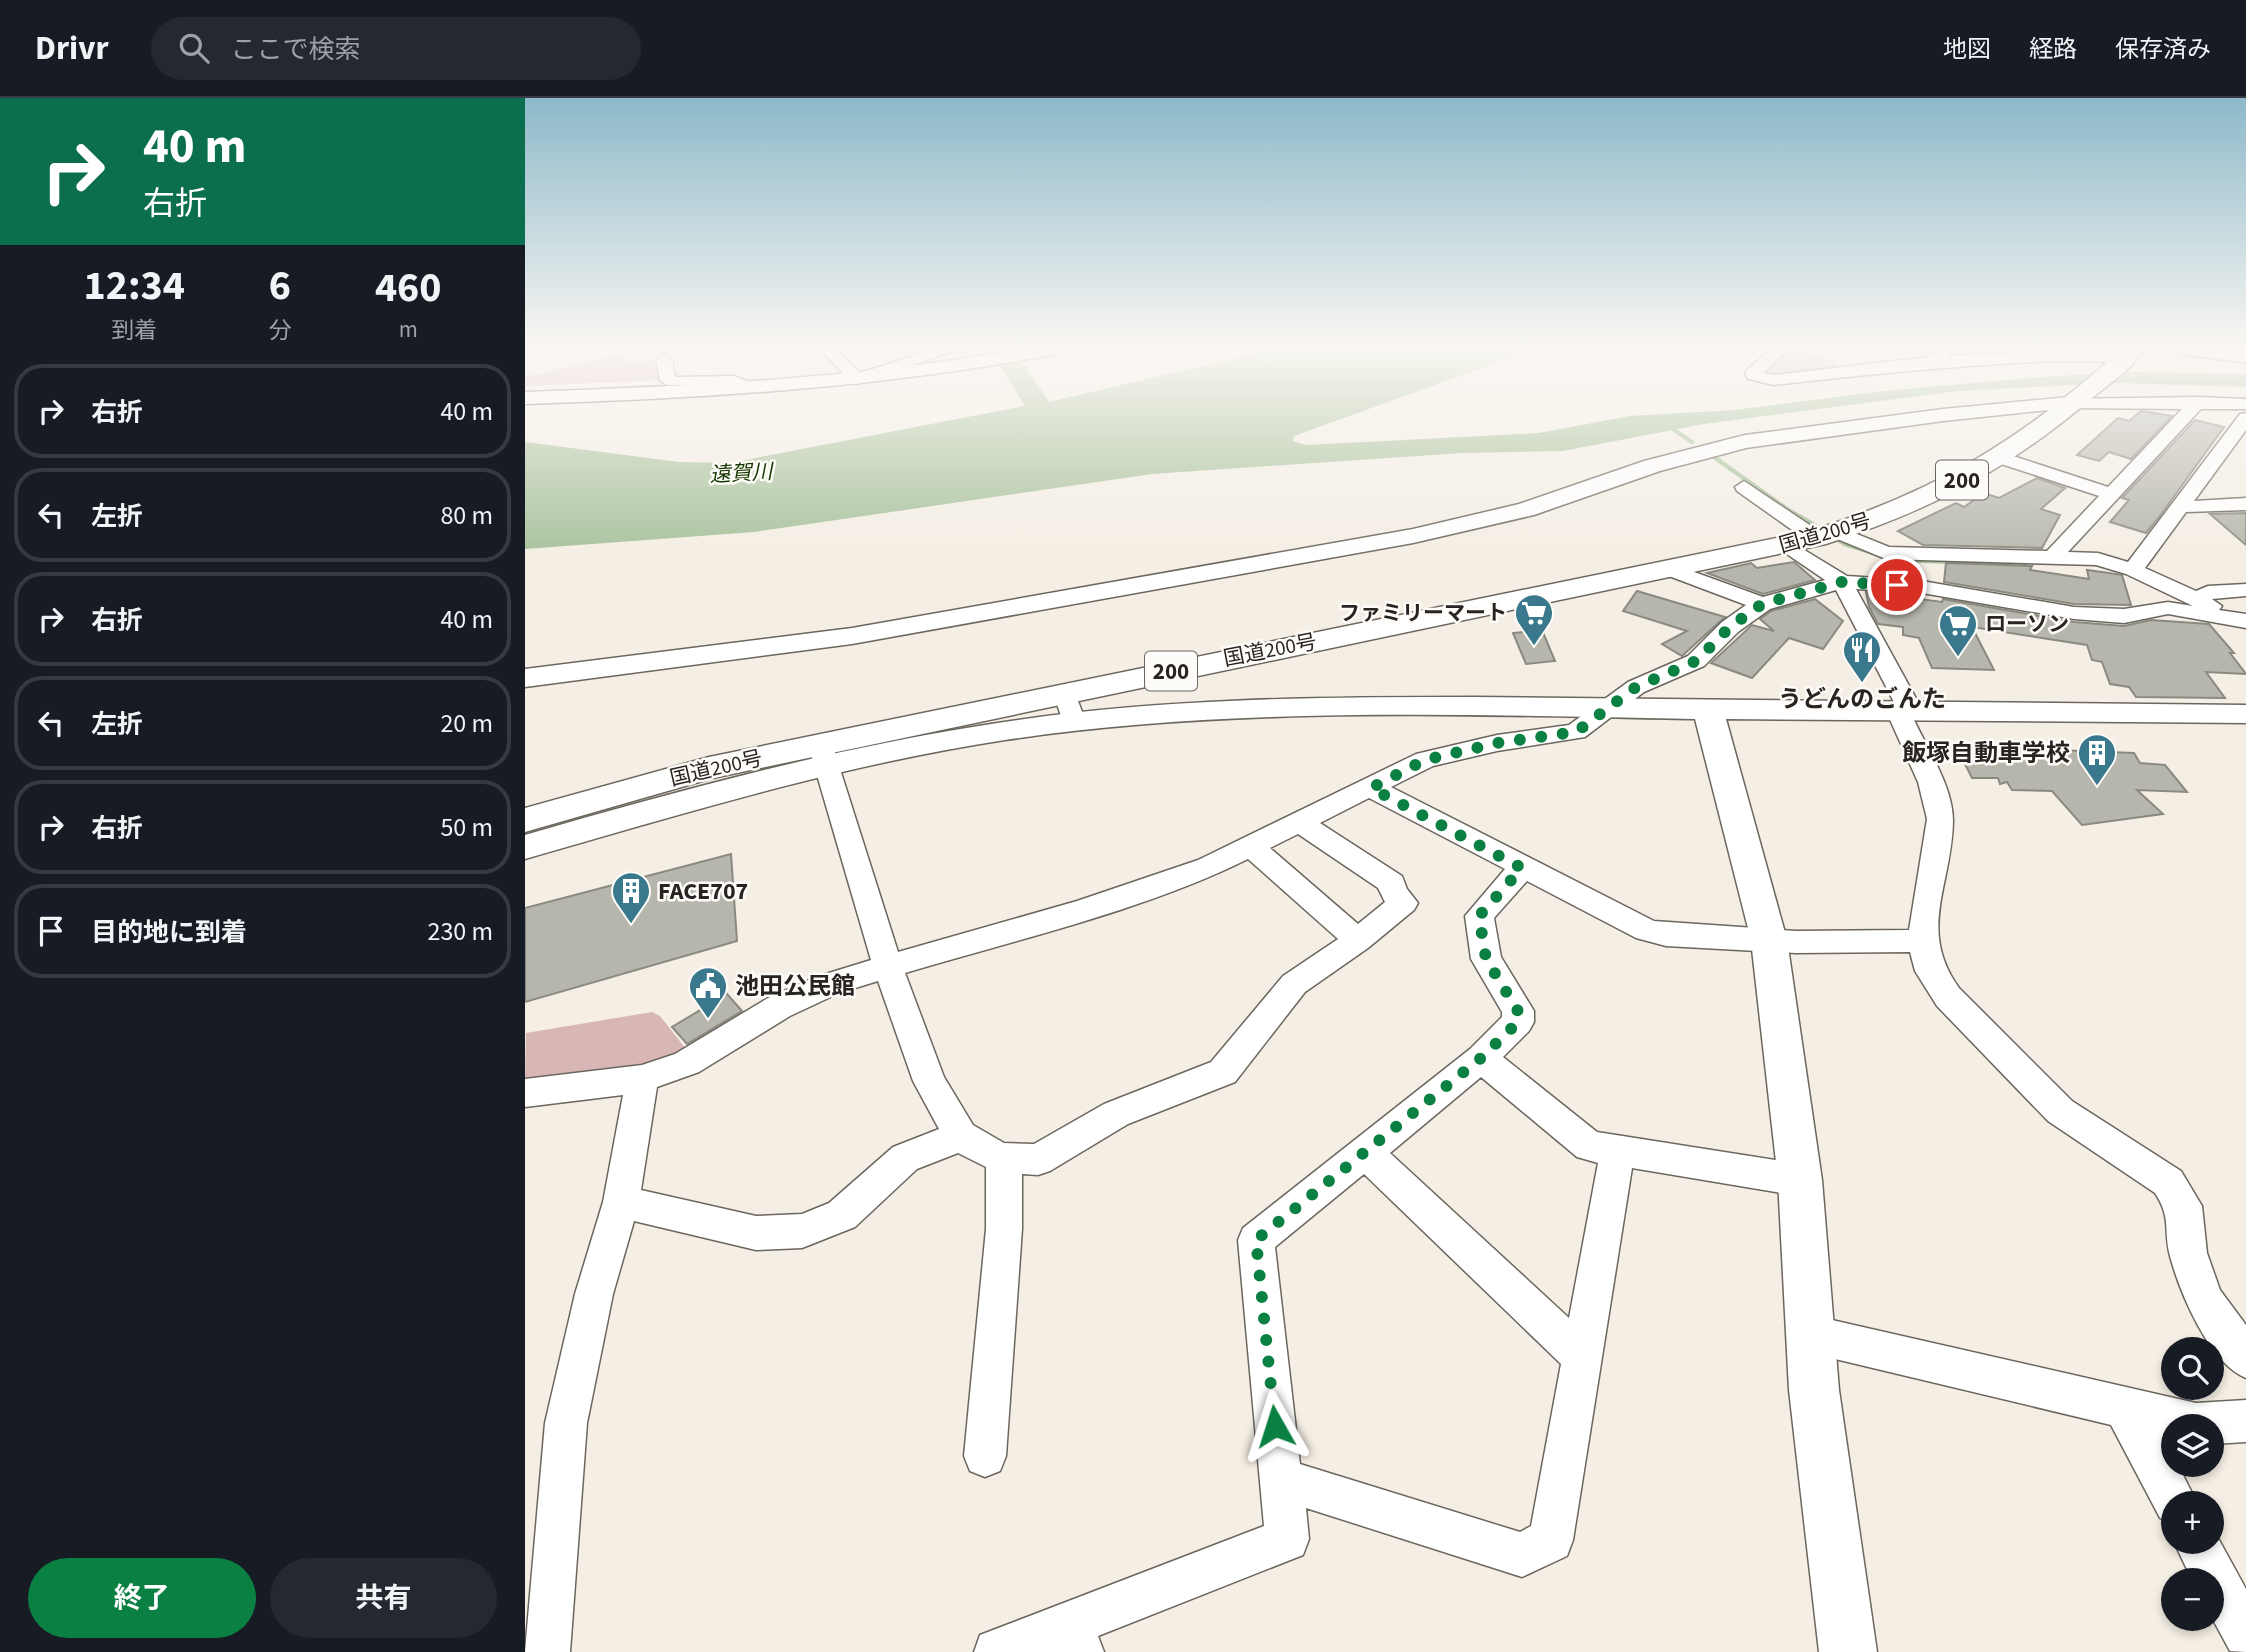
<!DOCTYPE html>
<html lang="ja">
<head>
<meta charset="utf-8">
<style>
	body { margin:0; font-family:"Source Sans 3","Noto Sans JP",sans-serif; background:#242831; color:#f1f3f6; height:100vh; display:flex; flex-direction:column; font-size:26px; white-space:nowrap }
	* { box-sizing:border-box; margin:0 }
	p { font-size:23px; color:#9ea1a6 }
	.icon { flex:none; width:38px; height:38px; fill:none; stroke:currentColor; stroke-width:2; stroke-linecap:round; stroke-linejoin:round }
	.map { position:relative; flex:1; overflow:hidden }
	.panel { display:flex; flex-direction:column; background:#171b24; width:525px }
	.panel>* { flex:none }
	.hud { background:#0b6e4f; color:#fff; overflow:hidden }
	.controls { position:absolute; left:1636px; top:1239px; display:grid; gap:14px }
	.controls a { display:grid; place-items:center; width:63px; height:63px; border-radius:50%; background:#171b24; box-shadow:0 4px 10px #0003; font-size:35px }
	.pin { position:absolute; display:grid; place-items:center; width:60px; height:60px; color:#fff; margin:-30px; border:4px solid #fff; border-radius:50%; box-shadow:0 2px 7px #0007 }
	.me { position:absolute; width:77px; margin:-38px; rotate:354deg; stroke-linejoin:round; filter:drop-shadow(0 0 5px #0008) }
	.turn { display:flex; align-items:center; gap:24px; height:147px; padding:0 28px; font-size:32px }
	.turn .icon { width:91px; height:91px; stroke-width:2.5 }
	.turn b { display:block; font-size:49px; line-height:60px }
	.eta { display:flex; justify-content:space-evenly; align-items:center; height:119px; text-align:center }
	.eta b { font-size:42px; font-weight:700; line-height:49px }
	.button { display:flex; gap:14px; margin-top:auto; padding:14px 28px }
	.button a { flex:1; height:80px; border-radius:42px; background:#0b8043; color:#fff; font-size:28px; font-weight:700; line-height:80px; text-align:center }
	.button a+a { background:#242831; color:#f1f3f6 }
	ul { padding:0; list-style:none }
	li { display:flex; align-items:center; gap:21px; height:94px; margin:0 14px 10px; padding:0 14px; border:4px solid #363941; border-radius:28px }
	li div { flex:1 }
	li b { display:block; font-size:26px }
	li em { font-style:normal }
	header { display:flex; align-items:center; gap:42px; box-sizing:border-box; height:98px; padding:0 35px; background:#171b24; border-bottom:2px solid #363941 }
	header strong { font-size:33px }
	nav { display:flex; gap:38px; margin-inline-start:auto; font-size:24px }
	.search { width:490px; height:63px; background:#242831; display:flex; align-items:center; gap:18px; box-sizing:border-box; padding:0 24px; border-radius:38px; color:#9ea1a6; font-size:26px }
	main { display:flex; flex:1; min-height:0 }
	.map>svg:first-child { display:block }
	.green { fill:#d7b6b5 }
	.water { fill:#a6c09a }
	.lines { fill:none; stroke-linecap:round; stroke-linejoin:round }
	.stream-far1 { stroke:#a6c09a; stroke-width:4.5 }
	.stream { stroke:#a6c09a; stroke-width:5 }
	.river { fill:#a6c09a; fill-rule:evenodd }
	.building { fill:#b6b6ac; stroke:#8a8a80; stroke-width:2 }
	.minor-casing { stroke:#6b665e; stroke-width:3 }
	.tertiary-casing { stroke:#6b665e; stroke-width:3 }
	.trunk-casing { stroke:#6b665e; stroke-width:3 }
	.minor { fill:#fff; fill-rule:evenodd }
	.tertiary { fill:#fff; fill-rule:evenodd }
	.trunk { fill:#fff; fill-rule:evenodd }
	.route { stroke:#0b8043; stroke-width:12; stroke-dasharray:0 21.6 }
	.labels { text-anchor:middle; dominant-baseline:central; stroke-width:5; stroke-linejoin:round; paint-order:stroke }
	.far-water-label { font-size:21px; font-style:italic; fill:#163700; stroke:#fefcf8 }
	.far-street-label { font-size:21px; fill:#272421; stroke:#fefcf8 }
	.far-poi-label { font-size:21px; font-weight:bold; fill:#272421; stroke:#fefcf8; text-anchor:end }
	.shield { fill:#fefcf8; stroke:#686562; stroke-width:2 }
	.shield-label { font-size:23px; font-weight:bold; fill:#272421 }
	.poi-label { font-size:24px; font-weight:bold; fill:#272421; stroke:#fefcf8; text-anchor:start }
</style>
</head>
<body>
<header>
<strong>Drivr</strong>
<div class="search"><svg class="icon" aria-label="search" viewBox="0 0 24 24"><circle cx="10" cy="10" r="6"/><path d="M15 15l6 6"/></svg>ここで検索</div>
<nav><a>地図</a><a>経路</a><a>保存済み</a></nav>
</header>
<main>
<section class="panel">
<div class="hud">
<div class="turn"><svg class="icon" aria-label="right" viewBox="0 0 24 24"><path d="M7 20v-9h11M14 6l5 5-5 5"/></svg><div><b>40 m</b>右折</div></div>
</div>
<div class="eta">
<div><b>12:34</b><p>到着</p></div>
<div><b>6</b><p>分</p></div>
<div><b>460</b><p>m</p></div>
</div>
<ul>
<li><svg class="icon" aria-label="right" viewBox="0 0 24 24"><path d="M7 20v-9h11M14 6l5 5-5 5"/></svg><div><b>右折</b></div><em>40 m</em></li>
<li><svg class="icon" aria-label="left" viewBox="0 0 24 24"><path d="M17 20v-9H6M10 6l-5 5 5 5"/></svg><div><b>左折</b></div><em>80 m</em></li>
<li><svg class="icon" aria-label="right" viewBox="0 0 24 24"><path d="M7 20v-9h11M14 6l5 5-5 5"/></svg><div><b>右折</b></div><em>40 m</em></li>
<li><svg class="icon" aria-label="left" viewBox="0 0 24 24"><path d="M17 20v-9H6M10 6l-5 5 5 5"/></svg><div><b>左折</b></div><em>20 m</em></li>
<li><svg class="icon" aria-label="right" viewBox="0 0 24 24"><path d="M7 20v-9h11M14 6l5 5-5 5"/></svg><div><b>右折</b></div><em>50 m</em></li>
<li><svg class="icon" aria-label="arrive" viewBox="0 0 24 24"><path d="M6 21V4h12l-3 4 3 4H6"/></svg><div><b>目的地に到着</b></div><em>230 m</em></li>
</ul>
<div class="button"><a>終了</a><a>共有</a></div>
</section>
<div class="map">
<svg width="1721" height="1554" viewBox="0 0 1721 1554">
	<rect width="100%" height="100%" fill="#f4eee4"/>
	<path class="green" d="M 1265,250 L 1304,260 L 1318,271 L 1249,280 L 1237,277 Z
		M 96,255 L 102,263 L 134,262 L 137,282 L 0,288 L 0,279 Z
		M 127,914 L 135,918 L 161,951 L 118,969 L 0,982 L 1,935 Z"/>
	<path class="water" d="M 755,250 L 1012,250 L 769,338 L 768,343 L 781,347 L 1014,335 L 1105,318 L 1209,312 L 1358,293 L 1529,278 L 1609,274 L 1721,276 L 1721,289 L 1590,285 L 1432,293 L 1179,326 L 1038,353 L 937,355 L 627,376 L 229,434 L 0,451 L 0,344 L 154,364 L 205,365 L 504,307 L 481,272 L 500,268 L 524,304 Z"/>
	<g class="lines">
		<path class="stream-far1" d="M 1142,327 L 1167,344
			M 1189,359 L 1259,409"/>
		<path class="stream" d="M 1256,408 L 1321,446 L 1372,462 L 1500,465"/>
		<path class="river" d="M 463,250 L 487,250 L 535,322 L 531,328 L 513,328 Z"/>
	</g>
	<path class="building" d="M 1616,313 L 1647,318 L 1606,361 L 1584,354 L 1574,363 L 1552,357 L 1593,320 L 1604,323 Z
		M 1670,322 L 1699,329 L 1632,422 L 1621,435 L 1585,424 L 1604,402 L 1597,400 Z
		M 1512,380 L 1540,390 L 1516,411 L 1535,417 L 1517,450 L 1398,447 L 1373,433 L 1431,405 L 1439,409 L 1459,395 L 1474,400 Z
		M 1721,415 L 1721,447 L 1685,416 Z
		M 1269,464 L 1290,482 L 1238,496 L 1182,475 L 1226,465 L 1232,470 Z
		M 1421,465 L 1507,468 L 1505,472 L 1564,481 L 1562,472 L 1591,476 L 1597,477 L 1606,507 L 1549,506 L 1419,484 Z
		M 1112,493 L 1200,519 L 1157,558 L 1137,546 L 1162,533 L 1098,513 Z
		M 1341,494 L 1417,504 L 1418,501 L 1549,524 L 1599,528 L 1626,522 L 1684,526 L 1709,555 L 1705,555 L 1721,576 L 1681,574 L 1700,600 L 1611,599 L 1604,589 L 1585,586 L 1577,564 L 1567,562 L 1562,547 L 1447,529 L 1469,572 L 1407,570 L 1394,540 L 1378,537 L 1378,529 L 1353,526 L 1344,509 Z
		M 1290,501 L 1318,523 L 1298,551 L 1264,540 L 1227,580 L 1186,565 L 1227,527 L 1249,533 L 1235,521 L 1246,513 Z
		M 1017,532 L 1030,563 L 1001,566 L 988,535 Z
		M 1431,648 L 1609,655 L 1615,665 L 1640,667 L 1662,694 L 1612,692 L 1638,716 L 1557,727 L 1527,693 L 1487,692 L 1482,684 L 1475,686 L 1473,680 L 1447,680 Z
		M 206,756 L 212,843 L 0,904 L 0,810 Z
		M 202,896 L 217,913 L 162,946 L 147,929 Z"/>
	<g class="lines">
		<defs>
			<path id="minor" d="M 294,250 L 310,250 L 335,275 L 414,250 L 437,250 L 332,286 L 326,284 Z
				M 1248,250 L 1264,250 L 1238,275 L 1249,277 L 1404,259 L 1415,250 L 1429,250 L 1424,258 C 1453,257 1594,245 1609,260 C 1602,267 1545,262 1531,263 C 1435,267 1344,276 1249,287 L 1223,281 L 1220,275 L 1222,272 Z
				M 139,256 L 147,261 L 150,279 L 209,278 L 234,288 L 226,293 L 208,288 L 142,287 L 135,282 L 131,261 Z
				M 1673,299 L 1721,301 L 1721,311 L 1676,311 L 1543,454 L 1573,455 L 1603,464 L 1715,316 L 1721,315 L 1721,332 L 1669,403 L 1721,400 L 1721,412 L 1661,414 L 1620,470 L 1671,493 L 1683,488 L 1721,486 L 1721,498 L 1687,501 L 1697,508 L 1694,512 L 1721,516 L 1721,530 L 1643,516 L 1599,525 L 1549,521 L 1397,495 L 1331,491 L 1399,615 L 1389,622 C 1403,652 1428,689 1428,723 C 1427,787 1392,832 1434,890 L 1547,1003 L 1656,1073 L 1677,1108 L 1682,1155 L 1695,1192 L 1721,1227 L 1721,1280 C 1684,1265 1655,1195 1645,1158 C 1638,1132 1647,1121 1630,1095 L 1523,1023 L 1412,908 L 1390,873 L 1385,854 L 1271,855 L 1141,848 L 1111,840 L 1002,783 L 969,820 L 976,859 L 1009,913 L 1009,924 L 1004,933 L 978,959 L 1072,1034 L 1275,1066 L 1288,1071 L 1293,1082 L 1288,1093 L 1275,1098 L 1107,1070 L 1048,1442 L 1042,1458 L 997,1479 L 781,1410 L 784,1441 L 778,1457 L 573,1538 L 579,1554 L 449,1554 L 455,1537 L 739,1428 L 713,1142 L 718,1130 L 945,951 L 977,919 L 977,914 L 946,861 L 940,818 L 980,771 L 844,700 L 795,725 L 877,778 L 882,791 L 893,805 L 889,812 L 843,850 L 780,894 L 710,984 L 603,1026 L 525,1073 L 513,1077 L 497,1076 L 497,1131 L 481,1358 L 475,1373 L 460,1379 L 445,1373 L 439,1358 L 461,1131 L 461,1069 L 433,1055 L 392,1071 L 330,1129 L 277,1150 L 231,1152 L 109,1123 L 88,1196 L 62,1325 L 45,1554 L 0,1554 L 20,1325 L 50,1196 L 78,1104 L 98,997 L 0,1009 L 0,981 L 117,967 L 150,956 L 243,900 L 294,878 L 346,862 L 283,646 L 286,640 L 304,640 L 307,646 L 373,854 L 552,803 L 673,762 L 891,656 L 972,637 L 1044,627 L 1103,584 L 1163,558 L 1197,524 L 1221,507 L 1136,475 L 1133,471 L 1136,467 L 1150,467 L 1238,499 L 1300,482 L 1256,452 L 1253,448 L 1256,444 L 1263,442 L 1322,478 L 1397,483 L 1549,509 L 1599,511 L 1643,504 L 1668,508 L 1601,476 L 1571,467 L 1361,461 L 1305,438 L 1302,434 L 1312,428 L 1364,449 L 1522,453 L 1574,398 L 1467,363 L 1464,359 L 1467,355 L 1479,355 L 1583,389 L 1657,311 L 1544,310 L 1536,305 L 1538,301 ZM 1311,492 L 1371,608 L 1362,615 L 1393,684 L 1402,721 L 1384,832 L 1271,833 L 1129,823 L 866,689 L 908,668 L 972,653 L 1060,639 L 1119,594 L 1179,568 L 1213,534 L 1245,511 ZM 773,736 L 853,790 L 860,804 L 833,826 L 745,750 ZM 723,761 L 813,841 L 758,878 L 686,964 L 579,1006 L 509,1046 L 479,1045 L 448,1027 L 419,979 L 380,875 C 490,842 621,812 723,761 ZM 353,883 L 388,983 L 414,1031 L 368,1049 L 304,1105 L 277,1116 L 231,1118 L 116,1092 L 132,989 L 174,974 L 265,918 L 314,895 ZM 956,979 L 1052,1059 L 1073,1065 L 1044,1220 L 865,1055 ZM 839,1076 L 1036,1266 L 1006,1428 L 995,1434 L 775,1366 L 750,1149 Z
				M 1219,383 L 1298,436 L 1301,440 L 1298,444 L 1284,444 L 1212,393 L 1210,389 Z
				M 540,588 L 548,590 L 561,624 L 558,629 L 540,629 L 528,595 L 532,590 Z
				M 1285,1217 L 1671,1305 L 1721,1302 L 1721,1344 L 1687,1346 L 1687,1328 L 1648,1328 L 1648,1342 L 1637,1339 L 1648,1359 L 1648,1367 L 1653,1367 L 1672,1405 L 1648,1405 L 1648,1426 L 1635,1420 L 1586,1327 L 1285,1255 L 1271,1250 L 1265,1236 L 1271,1222 Z
				M 1687,1429 L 1721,1491 L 1721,1554 L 1705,1553 L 1687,1520 L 1687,1482 L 1667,1482 L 1649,1444 L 1687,1444 Z"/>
			<path id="tertiary" d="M 500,250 L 540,250 L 531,256 C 355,290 179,300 0,306 L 0,294 C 167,288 335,281 500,250 Z
				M 1544,299 L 1551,301 L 1554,305 L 1551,309 L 1418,323 L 1221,350 L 1135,373 L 1009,417 L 888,445 L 327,546 L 0,589 L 0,571 L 327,530 L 888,431 L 994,406 L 1119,363 L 1220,337 L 1418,311 Z
				M 950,599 L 1721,607 L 1721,625 L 1201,621 L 1262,842 L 1297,1082 L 1314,1292 L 1352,1554 L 1294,1554 L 1264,1292 L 1253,1082 L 1226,842 L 1170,621 C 941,617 708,608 480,642 C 316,667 159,715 0,761 L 0,737 C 158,691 317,648 479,624 C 635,600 793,599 950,599 Z"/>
			<path id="trunk" d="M 1598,250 L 1621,250 C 1608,270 1584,286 1566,301 C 1482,372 1406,412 1301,446 L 188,680 L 0,734 L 0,710 L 184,659 L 1285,433 C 1413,393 1499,340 1598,250 Z
				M 1646,250 L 1721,253 L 1721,265 L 1656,256 Z"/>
		</defs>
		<use href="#minor" class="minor-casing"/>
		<use href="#tertiary" class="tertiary-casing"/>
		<use href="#trunk" class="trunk-casing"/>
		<use href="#minor" class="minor"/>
		<use href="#tertiary" class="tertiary"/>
		<use href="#trunk" class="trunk"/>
	</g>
	<linearGradient id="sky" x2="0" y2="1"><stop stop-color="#8db9c9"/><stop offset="0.53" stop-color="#faf7f3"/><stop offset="1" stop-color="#faf7f3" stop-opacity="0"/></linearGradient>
	<rect width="1721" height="468" fill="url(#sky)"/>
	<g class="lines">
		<path class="route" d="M 750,1328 L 731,1142 L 956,960 L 993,924 L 993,913 L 961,861 L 954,818 L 997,770 L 846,690 L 900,662 L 972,645 L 1051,634 L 1111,589 L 1171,563 L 1205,529 L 1237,506 L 1317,484 L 1372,487"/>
	</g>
	<defs>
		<symbol id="supermarket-pin" viewBox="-11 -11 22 30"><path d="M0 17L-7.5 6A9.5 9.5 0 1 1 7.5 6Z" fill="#39788d" stroke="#fefcf8"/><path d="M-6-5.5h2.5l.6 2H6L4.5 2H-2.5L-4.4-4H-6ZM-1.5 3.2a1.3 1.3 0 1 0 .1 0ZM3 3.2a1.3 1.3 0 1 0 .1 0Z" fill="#fff"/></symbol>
		<symbol id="restaurant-pin" viewBox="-11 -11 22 30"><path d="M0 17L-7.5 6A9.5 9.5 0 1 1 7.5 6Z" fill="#39788d" stroke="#fefcf8"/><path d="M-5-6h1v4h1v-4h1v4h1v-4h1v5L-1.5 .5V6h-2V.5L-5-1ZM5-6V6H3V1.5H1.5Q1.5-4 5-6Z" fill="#fff"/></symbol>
		<symbol id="building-pin" viewBox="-11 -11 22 30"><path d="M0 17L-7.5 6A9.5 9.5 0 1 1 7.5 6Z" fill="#39788d" stroke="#fefcf8"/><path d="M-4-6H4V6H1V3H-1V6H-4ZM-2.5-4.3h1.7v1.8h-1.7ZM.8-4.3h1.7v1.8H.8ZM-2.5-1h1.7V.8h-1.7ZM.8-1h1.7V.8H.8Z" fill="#fff"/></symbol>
		<symbol id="civic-pin" viewBox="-11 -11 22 30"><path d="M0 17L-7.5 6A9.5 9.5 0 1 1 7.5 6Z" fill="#39788d" stroke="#fefcf8"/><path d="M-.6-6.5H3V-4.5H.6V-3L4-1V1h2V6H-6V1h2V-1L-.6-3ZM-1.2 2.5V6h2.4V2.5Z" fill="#fff"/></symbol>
	</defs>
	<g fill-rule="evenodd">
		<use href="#supermarket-pin" x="987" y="493" width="44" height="60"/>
		<use href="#supermarket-pin" x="1411" y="504" width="44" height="60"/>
		<use href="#restaurant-pin" x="1315" y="530" width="44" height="60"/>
		<use href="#building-pin" x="1550" y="633" width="44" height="60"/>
		<use href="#building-pin" x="84" y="771" width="44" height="60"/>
		<use href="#civic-pin" x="161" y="866" width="44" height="60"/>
	</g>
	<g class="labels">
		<g class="far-water-label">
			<text transform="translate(216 375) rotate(-3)">遠賀川</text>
		</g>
		<g class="far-street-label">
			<text transform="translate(1300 435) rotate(-16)">国道200号</text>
			<text transform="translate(745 552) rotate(-11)">国道200号</text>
			<text transform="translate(191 670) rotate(-13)">国道200号</text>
		</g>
		<g class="far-poi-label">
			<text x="982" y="515">ファミリーマート</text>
			<text x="1460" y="526" text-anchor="start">ローソン</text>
		</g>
		<g class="shield">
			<rect x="1411" y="362.5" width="52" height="39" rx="5"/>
			<rect x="620" y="553.5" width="52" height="39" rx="5"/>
		</g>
		<g class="shield-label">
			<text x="1437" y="382">200</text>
			<text x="646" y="573">200</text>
		</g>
		<g class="poi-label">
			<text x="1337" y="601" text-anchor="middle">うどんのごんた</text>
			<text x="1545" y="655" text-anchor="end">飯塚自動車学校</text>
			<text x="133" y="793">FACE707</text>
			<text x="210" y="888">池田公民館</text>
		</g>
	</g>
</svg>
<div class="controls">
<a><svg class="icon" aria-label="search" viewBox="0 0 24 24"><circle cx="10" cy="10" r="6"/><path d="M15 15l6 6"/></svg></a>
<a><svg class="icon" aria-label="layers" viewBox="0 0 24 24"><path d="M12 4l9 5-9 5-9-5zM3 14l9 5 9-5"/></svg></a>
<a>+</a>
<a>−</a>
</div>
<div class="pin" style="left:1372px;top:487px;background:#d93025"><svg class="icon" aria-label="arrive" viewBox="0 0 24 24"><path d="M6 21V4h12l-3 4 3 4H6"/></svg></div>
<svg class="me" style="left:750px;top:1328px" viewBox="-20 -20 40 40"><path d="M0-17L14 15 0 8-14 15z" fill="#0b8043" stroke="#fff" stroke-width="4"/></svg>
</div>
</main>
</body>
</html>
